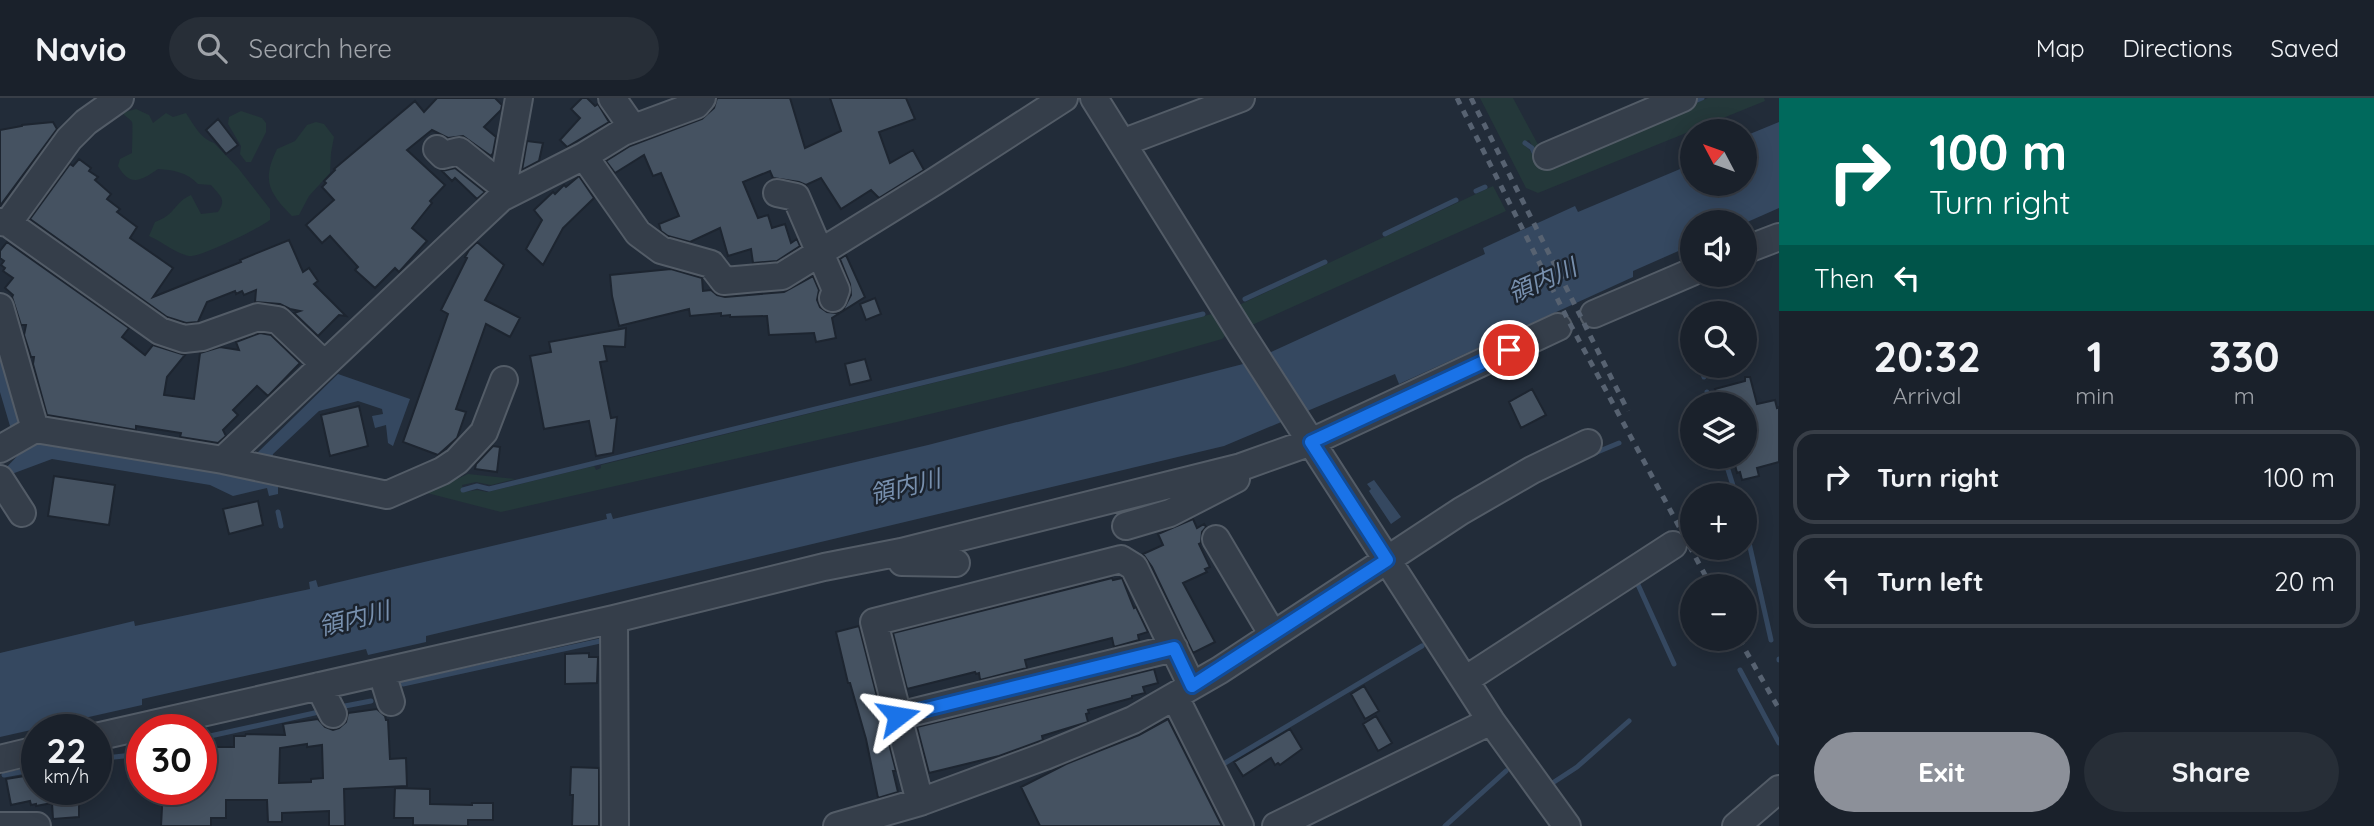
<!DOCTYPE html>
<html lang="en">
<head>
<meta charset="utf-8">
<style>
	body { margin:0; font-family:Quicksand,"Noto Sans JP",sans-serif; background:#272e37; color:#f1f3f6; height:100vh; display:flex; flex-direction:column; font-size:26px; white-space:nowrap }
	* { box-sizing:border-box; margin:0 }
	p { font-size:23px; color:#9fa3a9 }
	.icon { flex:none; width:38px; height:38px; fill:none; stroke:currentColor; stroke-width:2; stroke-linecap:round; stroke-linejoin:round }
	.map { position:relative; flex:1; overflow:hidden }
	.panel { display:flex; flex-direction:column; background:#1a212b; width:595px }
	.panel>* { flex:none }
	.guide { background:#00695c; color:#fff; overflow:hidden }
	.needle { width:46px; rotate:311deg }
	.controls { position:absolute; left:1680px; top:21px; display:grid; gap:14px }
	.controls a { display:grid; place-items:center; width:77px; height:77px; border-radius:50%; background:#1a212b; box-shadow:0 4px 18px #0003,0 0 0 2px #383e47; font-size:35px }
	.speed { position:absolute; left:21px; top:616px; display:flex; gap:14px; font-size:35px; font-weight:700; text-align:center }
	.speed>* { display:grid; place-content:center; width:91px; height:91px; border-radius:50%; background:#1a212b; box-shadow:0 4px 18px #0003,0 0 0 2px #383e47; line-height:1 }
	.speed small { font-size:18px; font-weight:400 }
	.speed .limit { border:10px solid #d22; background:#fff; color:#111 }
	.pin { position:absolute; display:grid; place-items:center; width:60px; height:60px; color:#fff; margin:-30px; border:4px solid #fff; border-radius:50%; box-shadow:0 2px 7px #0007 }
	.me { position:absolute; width:77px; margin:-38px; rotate:76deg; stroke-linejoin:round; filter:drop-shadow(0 0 5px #0008) }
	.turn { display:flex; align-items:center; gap:24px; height:147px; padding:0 35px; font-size:32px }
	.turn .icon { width:91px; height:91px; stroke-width:2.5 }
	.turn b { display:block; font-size:49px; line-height:60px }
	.then { display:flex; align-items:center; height:66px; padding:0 35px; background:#0003; gap:14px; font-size:26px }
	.eta { display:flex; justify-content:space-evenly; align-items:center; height:119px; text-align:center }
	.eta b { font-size:42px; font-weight:800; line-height:49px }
	.action { display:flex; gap:14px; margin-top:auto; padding:14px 35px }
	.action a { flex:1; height:80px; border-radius:42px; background:#8c9099; color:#fff; font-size:28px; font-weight:800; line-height:80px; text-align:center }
	.action a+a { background:#272e37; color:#f1f3f6 }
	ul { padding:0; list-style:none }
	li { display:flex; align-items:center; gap:21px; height:94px; margin:0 14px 10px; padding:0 21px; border:4px solid #383e47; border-radius:21px }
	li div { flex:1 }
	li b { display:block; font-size:26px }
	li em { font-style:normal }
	header { display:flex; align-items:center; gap:42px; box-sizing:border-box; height:98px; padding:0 35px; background:#1a212b; border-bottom:2px solid #383e47 }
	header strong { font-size:33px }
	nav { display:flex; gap:38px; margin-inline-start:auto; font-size:24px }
	.search { width:490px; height:63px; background:#272e37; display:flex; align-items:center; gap:18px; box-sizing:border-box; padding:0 24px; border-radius:38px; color:#9fa3a9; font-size:26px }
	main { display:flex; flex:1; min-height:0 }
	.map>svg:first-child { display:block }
	.green { fill:#24383a }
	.water { fill:#354860 }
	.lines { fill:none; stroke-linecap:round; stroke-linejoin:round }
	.stream { stroke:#354860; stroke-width:5 }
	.building { fill:#455261; stroke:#1d2530; stroke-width:2; fill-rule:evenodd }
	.minor-casing { stroke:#535c67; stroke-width:30 }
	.minor { stroke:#353e4a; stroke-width:26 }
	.rail { stroke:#576271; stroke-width:5; stroke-dasharray:7 7; stroke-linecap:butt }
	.route-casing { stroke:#114b97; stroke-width:18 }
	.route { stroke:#1a73e8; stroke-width:12 }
	.labels { text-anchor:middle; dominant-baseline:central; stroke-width:5; stroke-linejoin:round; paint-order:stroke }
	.water-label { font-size:24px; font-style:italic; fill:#7890ae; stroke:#1b232e }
</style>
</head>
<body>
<header>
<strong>Navio</strong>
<div class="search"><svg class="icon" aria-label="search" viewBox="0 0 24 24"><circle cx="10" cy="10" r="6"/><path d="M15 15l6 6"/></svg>Search here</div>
<nav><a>Map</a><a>Directions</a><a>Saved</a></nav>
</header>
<main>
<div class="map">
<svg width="1779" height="728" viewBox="0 0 1779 728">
	<rect width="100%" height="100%" fill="#222c39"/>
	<path class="green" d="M 1480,0 L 1513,0 L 1542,54 L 1541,63 L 1529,42 L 1524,44 L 1524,47 C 1533,52 1533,63 1542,68 L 1708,0 L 1764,0 L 1765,3 L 1538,95 L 1526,90 Z
		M 136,11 L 149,17 L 153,25 L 166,15 L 173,19 L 186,15 C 193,26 201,41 214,45 L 238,70 L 270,111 L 270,122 C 260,130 199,160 189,158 C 175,155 163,144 149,138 L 155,124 C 176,117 174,104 191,97 L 201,116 L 218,114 C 227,101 220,98 211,87 L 198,86 C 187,74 173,72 158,71 C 141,83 130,89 118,68 L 120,61 L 132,55 C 132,51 133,26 132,24 C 129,20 125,18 122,15 Z
		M 241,13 L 262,20 L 266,25 L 266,34 L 251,64 L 246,64 L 240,56 L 241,48 L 228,26 L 229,19 Z
		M 316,24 L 324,26 L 334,39 L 331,55 L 330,75 L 309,98 L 299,117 L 292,118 C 268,94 262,82 277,51 L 295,43 L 307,27 Z
		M 1493,88 L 1506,113 L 1252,227 L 1246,224 L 1237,208 Z
		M 1216,215 L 1227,236 L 1222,241 L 1124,269 L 897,324 L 501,414 L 427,395 L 468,376 L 515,381 L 491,387 L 476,384 L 462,387 L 464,394 L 477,392 L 487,394 L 594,368 L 596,372 L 601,370 L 601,367 Z"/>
	<path class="water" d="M 1779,24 L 1779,110 L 1745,125 L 1692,124 L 1692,147 L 1633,173 L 1633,179 L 1399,286 L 1395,276 L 1224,348 L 426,538 L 426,544 L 368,557 L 366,551 L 142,601 L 142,607 L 0,639 L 0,555 L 134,523 L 135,528 L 310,491 L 309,484 L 316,482 L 318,489 L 607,421 L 606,416 L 611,415 L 613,421 L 928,347 L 1247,265 L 1485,156 L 1483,150 L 1575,108 L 1578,114 L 1692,66 L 1692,86 L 1745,86 L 1745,38 Z
		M 0,256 L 19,321 L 32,345 L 62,345 L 278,383 L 278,396 L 269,398 L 267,390 L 233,398 L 210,387 L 52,361 L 9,377 L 5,371 L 21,354 L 10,328 L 0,294 Z
		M 338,276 L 410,301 L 393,348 L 388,345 L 386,327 L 375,330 L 372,318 L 383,316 L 382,311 L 358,303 L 319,313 L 273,356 L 272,361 L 254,358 Z
		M 1374,382 L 1401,419 L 1391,426 L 1369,393 L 1371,391 L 1367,386 Z"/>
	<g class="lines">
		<path class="stream" d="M 1690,5 L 1702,0
			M 1525,45 L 1532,50 L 1537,61
			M 1476,93 L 1485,89
			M 1385,136 L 1456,102
			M 1245,201 L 1325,164
			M 1688,228 L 1692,241
			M 1701,268 L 1704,279
			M 1707,294 L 1710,306
			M 1590,357 L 1619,345
			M 1724,359 L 1736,397
			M 463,392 L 477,388 L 489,391 L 1203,216
			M 278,414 L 281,428
			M 1745,427 L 1771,542
			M 1635,480 L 1674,566
			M 1779,561 L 1779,562
			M 1740,572 L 1779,645
			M 403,586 L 600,543
			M 345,608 L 371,603
			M 201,640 L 319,614
			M 96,661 L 142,656
			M 1220,668 L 1422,548
			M 4,677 L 37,671
			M 1554,684 L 1577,669 L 1629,623
			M 1445,728 L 1506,673"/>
	</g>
	<path class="building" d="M 437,0 L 495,0 L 502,7 L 501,12 L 484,29 L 496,39 L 493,55 L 491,58 L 463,38 L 448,40 L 432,32 L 407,52 L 445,87 L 430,103 L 432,105 L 412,130 L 427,143 L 399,174 L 395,170 L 375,190 L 355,172 L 358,169 L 330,138 L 322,145 L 306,127 L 334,102 L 322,89 L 326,85 L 324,83 L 335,72 L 334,71 L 415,3 L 424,14 Z
		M 582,0 L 587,0 L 595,8 L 598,6 L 609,24 L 567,49 L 560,42 L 580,20 L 571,11 Z
		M 717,0 L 790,0 L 805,50 L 841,33 L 830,0 L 906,0 L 915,21 L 879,34 L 890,65 L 913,52 L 924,72 L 879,100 L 871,92 L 841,111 L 821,80 L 806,87 L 799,84 L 773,80 L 770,73 L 743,84 L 758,120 L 768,117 L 772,130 L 785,126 L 791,145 L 797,141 L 800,148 L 777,163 L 753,165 L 751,151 L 728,158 L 720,130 L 690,144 L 668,138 L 661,133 L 659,126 L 679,118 L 661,75 L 653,78 L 644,57 L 615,75 L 606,63 L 630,48 L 702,21 L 714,10 Z
		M 218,21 L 238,47 L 226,56 L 206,32 Z
		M 53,24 L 57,31 L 0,108 L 0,32 L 22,28 L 22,27 Z
		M 527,43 L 543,45 L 539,63 L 522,72 Z
		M 79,61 L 91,70 L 89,73 L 98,79 L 95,82 L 111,96 L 107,101 L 120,111 L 117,114 L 137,129 L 130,140 L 173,170 L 153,199 L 241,164 L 240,162 L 289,142 L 303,174 L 309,170 L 318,183 L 314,186 L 346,218 L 339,217 L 318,238 L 294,215 L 300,213 L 290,211 L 280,206 L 255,204 L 256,192 L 244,197 L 242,193 L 236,196 L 235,193 L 207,204 L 198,224 L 186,225 L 167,219 L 30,121 L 70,66 L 73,68 Z
		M 455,70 L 485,94 L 477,101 L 455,80 L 452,83 L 442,73 Z
		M 579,78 L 594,100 L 563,130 L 543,167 L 526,151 L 542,122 L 534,112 L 553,94 L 555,96 L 564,87 L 566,89 Z
		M 7,144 L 129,230 L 122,239 L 145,257 L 153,247 L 185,257 L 167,279 L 164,297 L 194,301 L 200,255 L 220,249 L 239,252 L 236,244 L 260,235 L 271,237 L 300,265 L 268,298 L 257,288 L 233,312 L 238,317 L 223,332 L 226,338 L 218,345 L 180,339 L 181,335 L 136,328 L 136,332 L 47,317 L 33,266 L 34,259 L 31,259 L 24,237 L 26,227 L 21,227 L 12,199 L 13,197 L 5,190 L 13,180 L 3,173 L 5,170 L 1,167 L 4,163 L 0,160 L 0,153 Z
		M 477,144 L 504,167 L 485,202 L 520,220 L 510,239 L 486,226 L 456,311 L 466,314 L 457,340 L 438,357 L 403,344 L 448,216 L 441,212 L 467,160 L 465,159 L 469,152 Z
		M 846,157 L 865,199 L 832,220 L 836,240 L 816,244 L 814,235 L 769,237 L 767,218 L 730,219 L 730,217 L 721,218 L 721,215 L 690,218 L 689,211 L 619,228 L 612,198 L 610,177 L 671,171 L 702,180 L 703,193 L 711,192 L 717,197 L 725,199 L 784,194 L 813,178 L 819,192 L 817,202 L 820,209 L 827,214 L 836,215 L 843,212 L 851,197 L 850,186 L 840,161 Z
		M 875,200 L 881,216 L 866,222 L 860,206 Z
		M 626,230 L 625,249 L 604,248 L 607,263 L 600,264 L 611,320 L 617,319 L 613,355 L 596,358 L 589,323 L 544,331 L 530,258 L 551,254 L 549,244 Z
		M 865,261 L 871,282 L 850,287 L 845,266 Z
		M 1745,279 L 1750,279 L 1757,306 L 1775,302 L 1777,310 L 1779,309 L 1779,364 L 1757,370 L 1759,378 L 1742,382 L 1740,374 L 1737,375 L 1733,359 L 1745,359 L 1745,306 L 1719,306 L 1715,291 L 1745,283 Z
		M 1532,291 L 1546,317 L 1521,330 L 1509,304 Z
		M 359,308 L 368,348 L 330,358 L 321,317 Z
		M 493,348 L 500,349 L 497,374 L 475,371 L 476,366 Z
		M 54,378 L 115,387 L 109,427 L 48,418 Z
		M 258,403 L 263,427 L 229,436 L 223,411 Z
		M 1193,421 L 1197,430 L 1204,426 L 1206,429 L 1202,434 L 1201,445 L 1199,446 L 1210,469 L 1205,471 L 1207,474 L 1183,485 L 1215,544 L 1193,555 L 1152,469 L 1143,456 L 1163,447 L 1158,436 Z
		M 1112,480 L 1113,482 L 1122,480 L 1134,510 L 1136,509 L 1148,534 L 1138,537 L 1139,542 L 1114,549 L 1112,540 L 1025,562 L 1027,570 L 980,582 L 979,575 L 976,576 L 975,574 L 907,591 L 893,535 Z
		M 859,528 L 896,673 L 893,673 L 898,694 L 878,700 L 866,641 L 850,585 L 848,585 L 836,534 Z
		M 589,555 L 589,559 L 598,559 L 597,585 L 565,586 L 565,556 Z
		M 1154,571 L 1158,585 L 1143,589 L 1145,595 L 1132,598 L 1132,600 L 1088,612 L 1089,615 L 1086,616 L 1088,624 L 1042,638 L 1043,642 L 999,658 L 929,675 L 917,629 Z
		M 1364,588 L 1379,613 L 1365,621 L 1351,596 Z
		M 377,611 L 385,618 L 386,622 L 388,622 L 390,661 L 406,660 L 407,688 L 344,691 L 345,728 L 329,728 L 329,713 L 282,715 L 282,724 L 268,724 L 267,702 L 226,702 L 226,720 L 211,720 L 211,728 L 161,728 L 163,691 L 201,691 L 201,649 L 234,649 L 234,638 L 245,638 L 246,636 L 285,637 L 283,626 L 318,621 L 325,629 L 333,632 L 339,630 L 346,624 L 348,615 ZM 307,646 L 307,649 L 322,647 L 323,680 L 311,681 L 311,684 L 279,685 L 280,650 Z
		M 1376,618 L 1392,645 L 1378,653 L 1363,626 Z
		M 1168,621 L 1222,728 L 1040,728 L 1021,689 L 1066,666 L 1139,637 Z
		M 1290,631 L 1302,651 L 1280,667 L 1278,665 L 1275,667 L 1271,660 L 1243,678 L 1234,664 Z
		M 571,669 L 599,670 L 599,728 L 572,728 L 573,697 L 570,697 Z
		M 37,676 L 37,691 L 86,691 L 87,699 L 79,700 L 79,719 L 53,721 L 52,705 L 36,708 L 36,706 L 31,707 L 30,703 L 11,707 L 6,681 Z
		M 395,690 L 430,691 L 430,706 L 472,707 L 472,705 L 493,705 L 493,722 L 468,722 L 468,728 L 413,727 L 413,720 L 394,720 Z"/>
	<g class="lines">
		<defs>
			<path id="minor" d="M 612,0 L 633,30
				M 1094,0 L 1242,237 L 1491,623 L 1567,728
				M 1122,45 L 1241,0
				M 437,51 L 443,57 L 459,53 L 503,88
				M 584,58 L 623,34 L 696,7 L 702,0
				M 1547,58 L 1683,0
				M 777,95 L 796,99 L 836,192 L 833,200
				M 501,100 L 519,0
				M 0,124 L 8,125 L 160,233 L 184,241 L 202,239 L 258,219 L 278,222 L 323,265
				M 8,125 L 69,41 L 86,24 L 120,0
				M 1745,152 L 1779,139
				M 0,209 L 35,331
				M 1594,216 L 1692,174
				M 0,351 L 35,331 L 223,362 L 501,100 L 584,58 L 638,135 L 661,152 L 711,166 L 724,183 L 782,178 L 934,84 L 1064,0
				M 223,362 L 387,397 L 442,373 L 457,363 L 484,334 L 504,282
				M 0,381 L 22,415
				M 1126,428 L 1170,415 L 1236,381
				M 1216,441 L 1273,537
				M 902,464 L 956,465
				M 614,521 L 615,728
				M 382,575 L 391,604
				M 1465,582 L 1673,447
				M 319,588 L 333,616
				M 1175,599 L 1240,728
				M 898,618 L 1174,550
				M 96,639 L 614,521 L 824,469 L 901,454 L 1241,369 L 1311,344 L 1558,229
				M 0,661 L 37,652
				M 920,704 L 874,524 L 1121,461 L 1134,469 L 1192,588
				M 0,728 L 37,728
				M 837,728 L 920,704 L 1045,658 L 1133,622 L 1220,572 L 1461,413 L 1532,372 L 1588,345
				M 1276,728 L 1491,623
				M 1736,728 L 1779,691"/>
		</defs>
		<use href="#minor" class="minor-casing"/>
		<use href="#minor" class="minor"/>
		<path class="rail" d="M 1457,0 L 1568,222 L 1711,488
			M 1471,0 L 1628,313
			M 1739,541 L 1779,611"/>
	</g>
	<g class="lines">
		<defs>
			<path id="route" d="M 898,618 L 1174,550 L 1192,588 L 1387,462 L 1311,344 L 1509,252"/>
		</defs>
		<use href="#route" class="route-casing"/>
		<use href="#route" class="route"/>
	</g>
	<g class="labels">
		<g class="water-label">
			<text transform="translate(1542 182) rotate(-24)">領内川</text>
			<text transform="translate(905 388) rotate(-14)">領内川</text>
			<text transform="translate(354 520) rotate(-14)">領内川</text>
		</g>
	</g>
</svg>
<div class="controls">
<a><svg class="needle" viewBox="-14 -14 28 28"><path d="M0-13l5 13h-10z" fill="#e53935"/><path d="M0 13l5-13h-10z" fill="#9fa3a9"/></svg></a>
<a><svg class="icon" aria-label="sound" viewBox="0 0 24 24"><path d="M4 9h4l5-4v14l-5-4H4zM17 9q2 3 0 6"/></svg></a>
<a><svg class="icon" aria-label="search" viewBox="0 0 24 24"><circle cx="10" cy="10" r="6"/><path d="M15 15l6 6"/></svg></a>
<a><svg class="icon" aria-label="layers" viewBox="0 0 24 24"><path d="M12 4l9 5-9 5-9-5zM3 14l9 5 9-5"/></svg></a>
<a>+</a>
<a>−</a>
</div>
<div class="speed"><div>22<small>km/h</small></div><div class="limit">30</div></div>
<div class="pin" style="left:1509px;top:252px;background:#d93025"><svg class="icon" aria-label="arrive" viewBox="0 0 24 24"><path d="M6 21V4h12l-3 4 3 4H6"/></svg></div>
<svg class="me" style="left:898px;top:618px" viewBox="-20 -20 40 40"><path d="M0-17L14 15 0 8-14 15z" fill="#1a73e8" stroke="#fff" stroke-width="4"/></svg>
</div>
<section class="panel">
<div class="guide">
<div class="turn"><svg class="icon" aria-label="right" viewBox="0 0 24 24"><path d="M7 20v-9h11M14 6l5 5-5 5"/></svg><div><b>100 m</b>Turn right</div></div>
<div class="then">Then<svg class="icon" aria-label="left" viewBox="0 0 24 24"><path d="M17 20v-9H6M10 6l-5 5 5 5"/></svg></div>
</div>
<div class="eta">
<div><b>20:32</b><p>Arrival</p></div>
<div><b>1</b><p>min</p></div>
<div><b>330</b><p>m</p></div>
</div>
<ul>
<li><svg class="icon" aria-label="right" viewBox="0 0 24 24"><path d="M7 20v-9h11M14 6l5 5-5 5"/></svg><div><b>Turn right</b></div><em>100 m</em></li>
<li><svg class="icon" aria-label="left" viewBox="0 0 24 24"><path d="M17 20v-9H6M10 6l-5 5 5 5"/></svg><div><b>Turn left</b></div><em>20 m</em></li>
</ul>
<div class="action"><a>Exit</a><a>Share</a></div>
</section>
</main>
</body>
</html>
